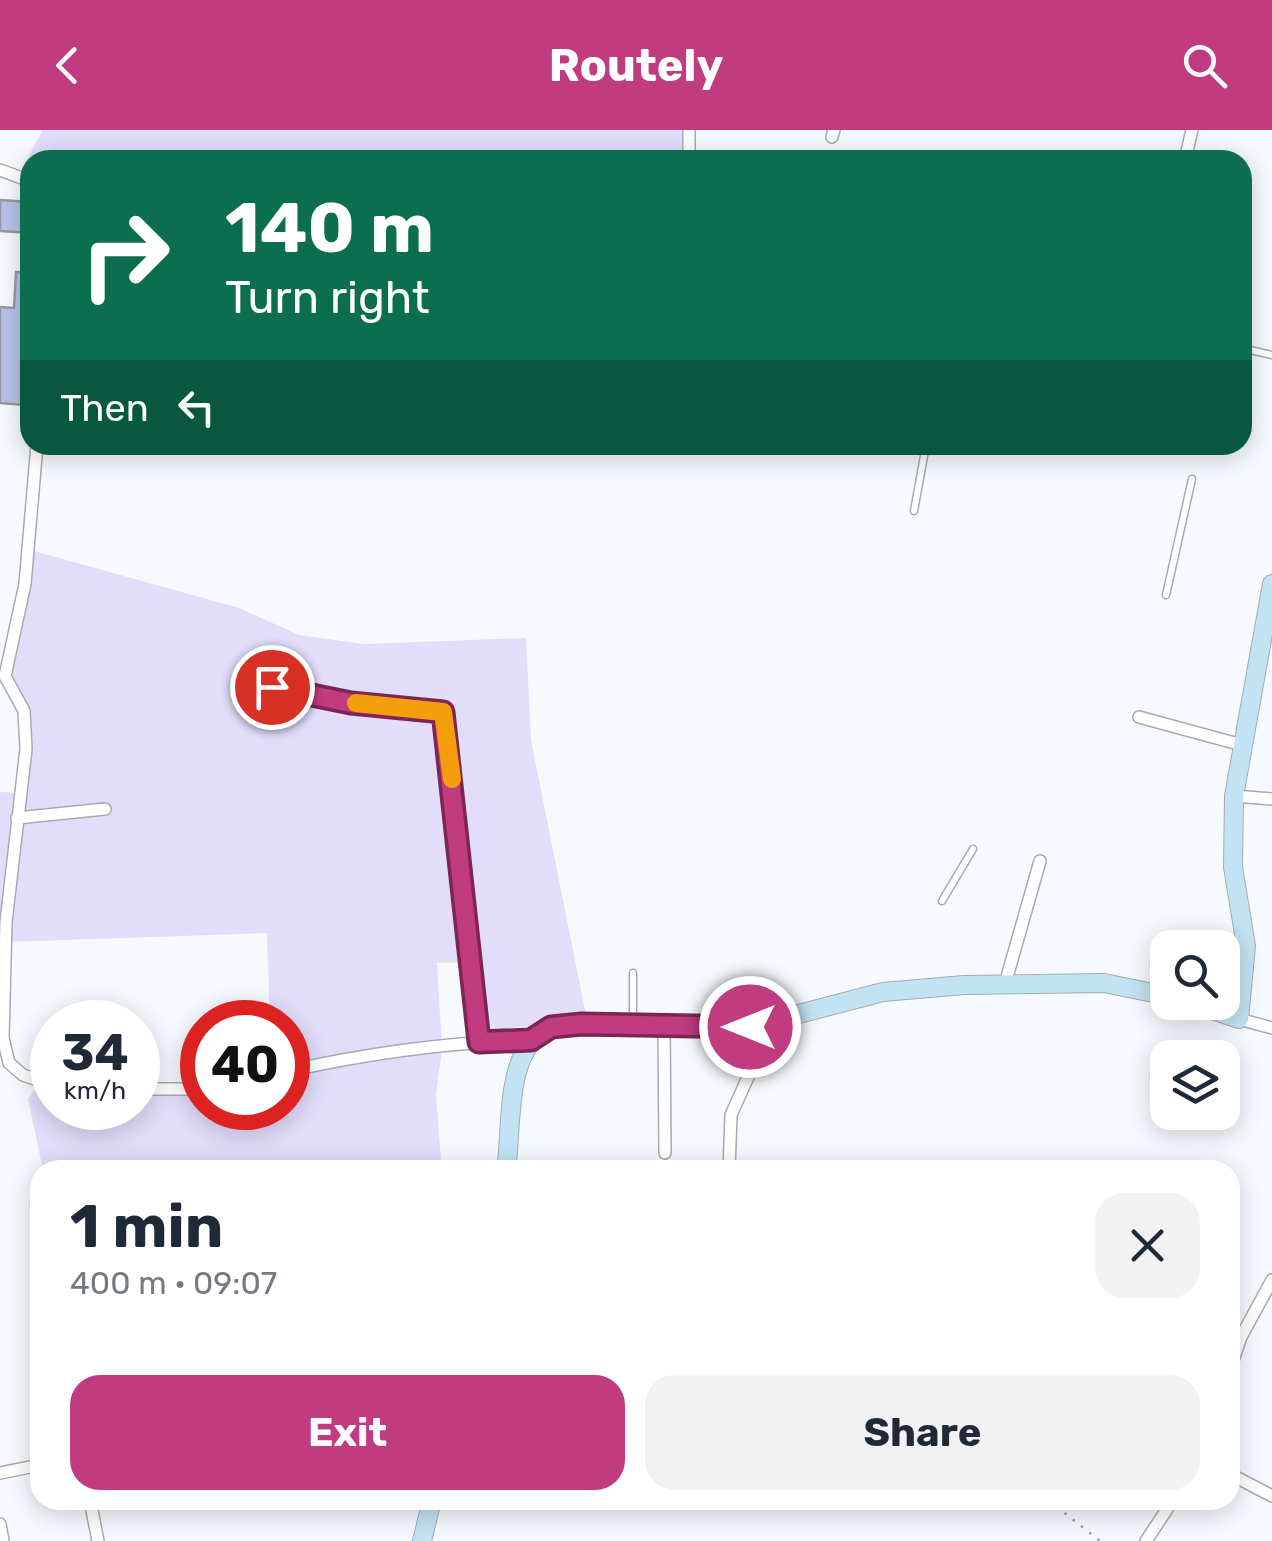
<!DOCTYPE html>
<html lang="en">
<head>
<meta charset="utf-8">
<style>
	body { margin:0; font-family:Rubik,sans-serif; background:#f2f2f3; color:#1f2937; height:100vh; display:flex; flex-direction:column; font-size:38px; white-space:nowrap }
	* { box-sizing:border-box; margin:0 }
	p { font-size:32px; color:#747a83 }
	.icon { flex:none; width:55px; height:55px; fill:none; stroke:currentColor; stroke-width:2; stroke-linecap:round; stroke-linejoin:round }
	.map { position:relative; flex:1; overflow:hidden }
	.panel { position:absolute; left:30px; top:1030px; width:1210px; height:350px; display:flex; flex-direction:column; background:#fff; border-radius:30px; box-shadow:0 5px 25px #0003 }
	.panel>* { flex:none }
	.top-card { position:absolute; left:20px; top:20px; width:1232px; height:305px; border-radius:30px; box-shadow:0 5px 25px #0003; background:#0b6e4f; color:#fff; overflow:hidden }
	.fabs { position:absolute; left:1150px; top:800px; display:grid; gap:20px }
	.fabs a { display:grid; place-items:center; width:90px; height:90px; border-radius:20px; background:#fff; box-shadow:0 5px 25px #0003; font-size:50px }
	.speed { position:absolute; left:30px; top:870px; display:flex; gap:20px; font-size:50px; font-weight:700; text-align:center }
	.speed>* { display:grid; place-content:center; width:130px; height:130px; border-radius:50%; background:#fff; box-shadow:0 5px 25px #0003; line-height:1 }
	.speed small { font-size:25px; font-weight:400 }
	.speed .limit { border:15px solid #d22; background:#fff; color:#111 }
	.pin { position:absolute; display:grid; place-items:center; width:85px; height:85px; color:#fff; margin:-42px; border:5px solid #fff; border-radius:50%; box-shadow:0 2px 10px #0007 }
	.me { position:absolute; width:110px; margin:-55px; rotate:270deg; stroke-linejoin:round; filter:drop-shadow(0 0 8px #0008) }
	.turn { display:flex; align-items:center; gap:35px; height:210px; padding:0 40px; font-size:45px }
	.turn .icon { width:130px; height:130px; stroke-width:2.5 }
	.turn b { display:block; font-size:70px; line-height:85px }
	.then { display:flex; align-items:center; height:95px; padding:0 40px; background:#0003; gap:20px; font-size:38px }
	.round { display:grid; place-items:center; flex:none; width:105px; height:105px; border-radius:30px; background:#f2f2f3 }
	.headline { display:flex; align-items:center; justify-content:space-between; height:170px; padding:0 40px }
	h1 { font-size:60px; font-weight:700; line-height:75px }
	.primary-button { display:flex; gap:20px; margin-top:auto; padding:20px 40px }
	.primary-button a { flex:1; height:115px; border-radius:30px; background:#c03b80; color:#fff; font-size:40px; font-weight:700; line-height:115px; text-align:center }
	.primary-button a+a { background:#f2f2f3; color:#1f2937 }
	header { display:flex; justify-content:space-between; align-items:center; height:130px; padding:0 40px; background:#c03b80; color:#fff; font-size:45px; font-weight:700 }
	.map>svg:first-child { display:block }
	.green { fill:#e2ddfb }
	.building { fill:#b8c2e9; stroke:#989aa2; stroke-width:2.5 }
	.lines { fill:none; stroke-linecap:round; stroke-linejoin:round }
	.lane-casing { stroke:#a6abb2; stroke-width:9 }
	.street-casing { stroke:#a6abb2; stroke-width:14 }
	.secondary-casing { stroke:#a6abb2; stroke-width:20 }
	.path { stroke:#a0a3a6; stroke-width:2.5; stroke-dasharray:2.5 8; stroke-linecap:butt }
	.lane { stroke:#fff; stroke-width:6 }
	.street { stroke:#fff; stroke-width:11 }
	.secondary { stroke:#c2e3f3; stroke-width:18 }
	.route-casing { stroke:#7d2653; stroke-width:25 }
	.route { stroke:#c03b80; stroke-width:18 }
	.slow { stroke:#f59e0b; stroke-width:18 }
</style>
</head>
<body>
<header><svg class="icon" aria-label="back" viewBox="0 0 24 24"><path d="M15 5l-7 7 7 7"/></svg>Routely<svg class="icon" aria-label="search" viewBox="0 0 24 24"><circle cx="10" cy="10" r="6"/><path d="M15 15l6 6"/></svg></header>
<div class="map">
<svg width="1272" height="1411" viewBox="0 0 1272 1411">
	<rect width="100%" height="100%" fill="#f6fafe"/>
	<path class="green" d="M 43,0 L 691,0 L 696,30 L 30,30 L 30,50 L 18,45 Z
		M 27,419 L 239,478 L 299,505 L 364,514 L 526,508 L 531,610 L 587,890 L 485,901 L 473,832 L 437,833 L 442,919 L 436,964 L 441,1032 L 452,1040 L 43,1040 L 28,969 L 41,952 L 52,953 L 52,978 L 138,978 L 138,957 L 202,957 L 202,978 L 288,978 L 288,892 L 270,892 L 267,803 L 5,812 L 0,907 L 0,662 L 21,663 L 24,581 L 7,543 Z"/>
	<path class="building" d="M 0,70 L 30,72 L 30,103 L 0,101 Z
		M 16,142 L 30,143 L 23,275 L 0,273 L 0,177 L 14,178 Z"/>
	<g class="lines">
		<defs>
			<path id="lane" d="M 1242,218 L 1272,225
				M 914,381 L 926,315
				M 1166,465 L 1192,349
				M 942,771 L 973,719
				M 633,843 L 633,892"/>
			<path id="street" d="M 689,0 L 689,30
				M 832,7 L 834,0
				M 1185,30 L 1192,0
				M 0,40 L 30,51
				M 37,315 L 25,454 L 5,546 L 24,581 L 26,619 L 6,792 L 3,908 L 9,933 L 23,945 L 52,955
				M 272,557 L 351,573 L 443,582 L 479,912
				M 1139,587 L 1242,615
				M 1234,666 L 1272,669
				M 17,688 L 105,679
				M 1005,854 L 1040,731
				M 1239,889 L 1272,898
				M 664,895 L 665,1023
				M 288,941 C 369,923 448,912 531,910
				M 138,959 L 202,959
				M 729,1040 L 731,985 L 757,927 L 764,894
				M 1230,1239 L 1241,1207 L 1272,1150
				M 0,1343 L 40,1335
				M 1230,1344 L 1272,1366
				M 90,1370 L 98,1411
				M 0,1394 L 3,1411
				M 1146,1411 L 1173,1370"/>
			<path id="secondary" d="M 1188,872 L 1239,889 L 1246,816 L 1233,737 L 1234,666 L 1272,454
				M 506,1040 C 513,996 503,918 551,897 L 749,897 L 883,862 L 964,855 L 1104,853 L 1168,866
				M 422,1411 L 432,1370"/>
		</defs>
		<use href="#lane" class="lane-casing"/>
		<use href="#street" class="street-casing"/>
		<use href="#secondary" class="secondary-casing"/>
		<path class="path" d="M 1048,1370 L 1100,1411"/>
		<use href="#lane" class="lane"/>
		<use href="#street" class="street"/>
		<use href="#secondary" class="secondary"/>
	</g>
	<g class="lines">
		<defs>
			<path id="route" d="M 272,557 L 351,573 L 443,582 L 479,912 L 531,910 L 551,897 L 582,894 L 750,897"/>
		</defs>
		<use href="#route" class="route-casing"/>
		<use href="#route" class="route"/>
		<path class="slow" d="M 356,573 L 443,582 L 452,649"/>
	</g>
</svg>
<div class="fabs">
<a><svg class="icon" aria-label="search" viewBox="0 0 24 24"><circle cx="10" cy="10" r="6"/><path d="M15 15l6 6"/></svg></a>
<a><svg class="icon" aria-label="layers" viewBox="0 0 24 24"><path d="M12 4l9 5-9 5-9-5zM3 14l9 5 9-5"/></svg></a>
</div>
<div class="speed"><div>34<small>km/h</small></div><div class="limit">40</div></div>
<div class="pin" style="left:272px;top:557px;background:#d93025"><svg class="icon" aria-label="arrive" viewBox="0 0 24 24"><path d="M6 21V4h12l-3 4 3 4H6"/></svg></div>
<svg class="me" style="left:750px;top:897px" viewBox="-20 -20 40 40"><circle r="17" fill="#c03b80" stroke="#fff" stroke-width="3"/><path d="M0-11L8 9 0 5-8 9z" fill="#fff"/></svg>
<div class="top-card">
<div class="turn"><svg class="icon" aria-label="right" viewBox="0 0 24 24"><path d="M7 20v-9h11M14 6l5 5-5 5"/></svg><div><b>140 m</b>Turn right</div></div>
<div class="then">Then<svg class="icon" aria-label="left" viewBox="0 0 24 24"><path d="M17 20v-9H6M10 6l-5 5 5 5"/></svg></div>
</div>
<section class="panel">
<div class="headline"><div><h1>1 min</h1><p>400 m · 09:07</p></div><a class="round"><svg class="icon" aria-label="close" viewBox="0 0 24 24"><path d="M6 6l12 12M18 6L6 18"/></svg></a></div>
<div class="primary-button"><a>Exit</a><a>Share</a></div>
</section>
</div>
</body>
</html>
